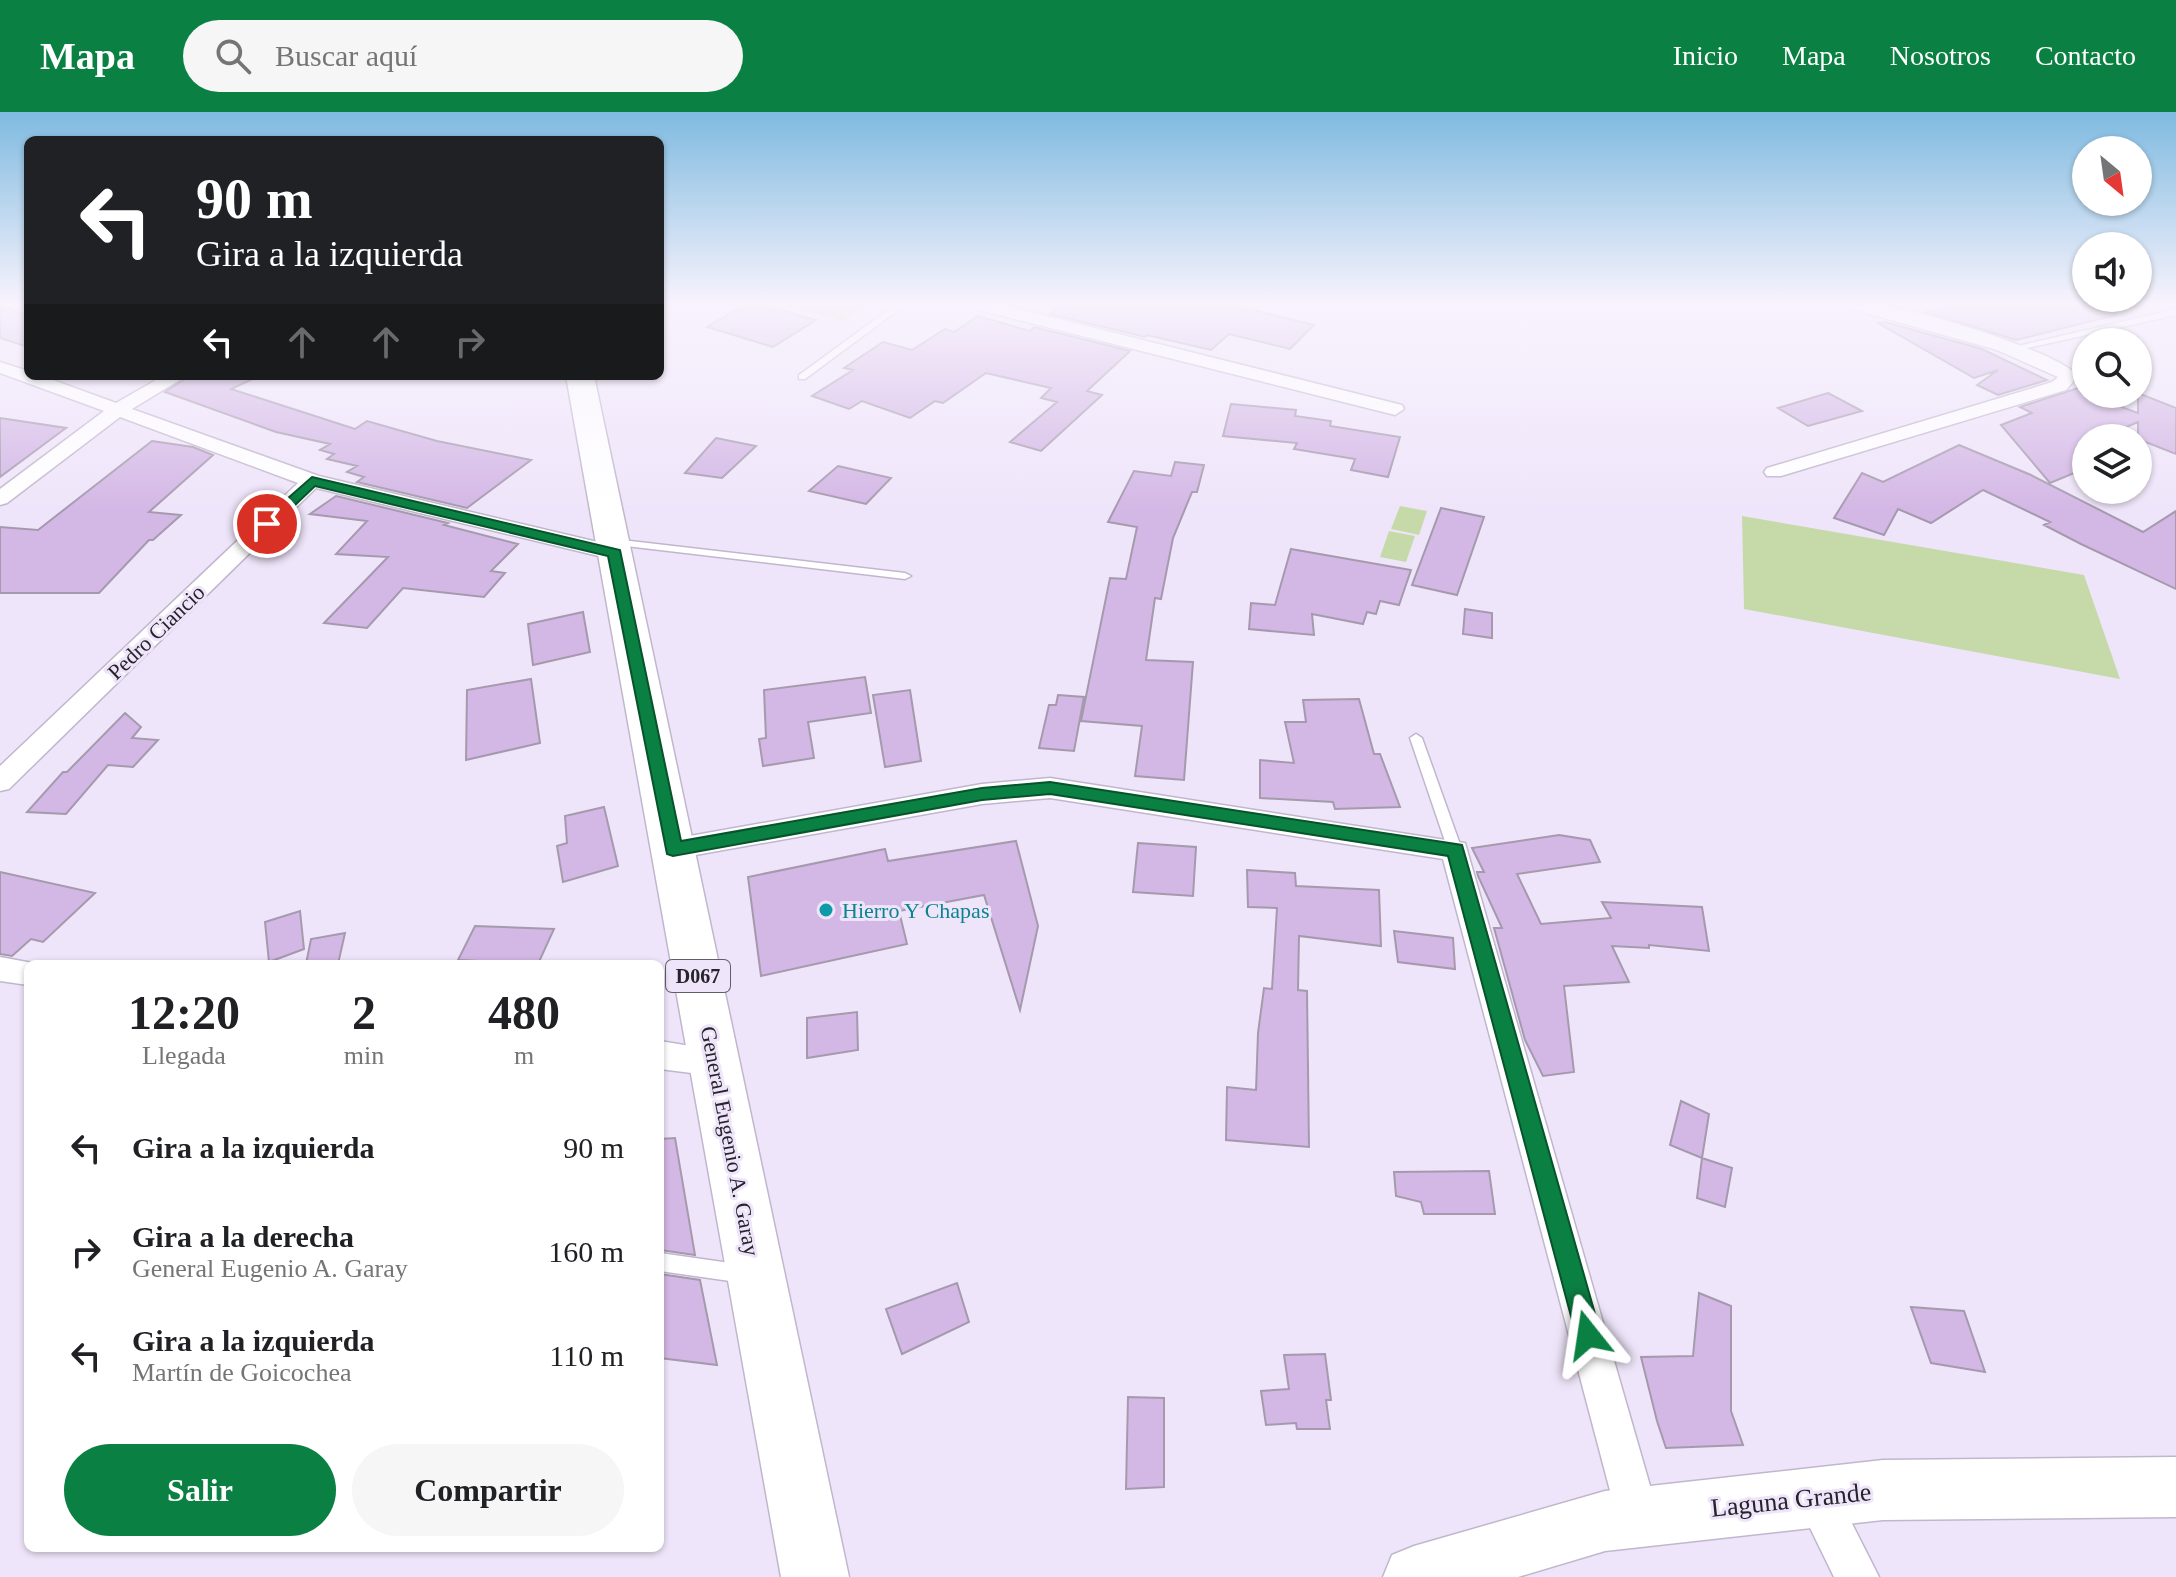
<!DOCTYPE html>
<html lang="es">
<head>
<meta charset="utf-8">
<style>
	body { margin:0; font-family:"Times New Roman",serif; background:#f6f6f6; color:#202124; height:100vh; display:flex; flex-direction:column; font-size:30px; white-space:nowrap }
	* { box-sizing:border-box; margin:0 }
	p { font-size:26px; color:#757577 }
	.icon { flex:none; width:44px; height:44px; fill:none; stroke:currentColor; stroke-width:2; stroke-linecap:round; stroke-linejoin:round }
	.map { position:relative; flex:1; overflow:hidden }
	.sheet { position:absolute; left:24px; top:848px; width:640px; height:592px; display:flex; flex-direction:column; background:#fff; border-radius:12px; box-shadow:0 2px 6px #0004 }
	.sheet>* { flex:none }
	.banner { position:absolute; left:24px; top:24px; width:640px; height:244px; border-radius:12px; box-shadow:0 2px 6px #0004; background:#202124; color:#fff; overflow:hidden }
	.needle { width:52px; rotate:151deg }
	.tools { position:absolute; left:2072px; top:24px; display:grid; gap:16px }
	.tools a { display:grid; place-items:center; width:80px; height:80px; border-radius:50%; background:#fff; box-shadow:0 2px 6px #0004; font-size:40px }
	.pin { position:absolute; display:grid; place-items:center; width:68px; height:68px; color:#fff; margin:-34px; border:4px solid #fff; border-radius:50%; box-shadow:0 2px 8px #0007 }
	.me { position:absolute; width:88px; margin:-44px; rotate:345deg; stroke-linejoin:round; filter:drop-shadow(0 0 6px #0008) }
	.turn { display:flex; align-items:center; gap:28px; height:168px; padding:0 40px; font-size:36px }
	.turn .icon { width:104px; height:104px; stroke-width:2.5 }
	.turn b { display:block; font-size:56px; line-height:68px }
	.lanes { display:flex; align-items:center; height:76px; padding:0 40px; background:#0003; justify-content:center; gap:40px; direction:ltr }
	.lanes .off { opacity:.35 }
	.eta { display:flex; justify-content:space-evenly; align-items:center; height:136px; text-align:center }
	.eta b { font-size:48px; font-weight:600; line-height:56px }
	.cta { display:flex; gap:16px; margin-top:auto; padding:16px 40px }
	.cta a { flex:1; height:92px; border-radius:48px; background:#0b8043; color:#fff; font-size:32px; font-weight:600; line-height:92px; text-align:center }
	.cta a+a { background:#f6f6f6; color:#202124 }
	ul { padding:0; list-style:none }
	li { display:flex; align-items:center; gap:24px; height:104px; padding:0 40px }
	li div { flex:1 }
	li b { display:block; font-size:30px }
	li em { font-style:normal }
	header { display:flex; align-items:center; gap:48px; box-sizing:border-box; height:112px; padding:0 40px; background:#0b8043; color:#fff }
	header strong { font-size:38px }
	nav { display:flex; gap:44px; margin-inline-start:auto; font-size:28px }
	.search { width:560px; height:72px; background:#f6f6f6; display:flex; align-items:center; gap:20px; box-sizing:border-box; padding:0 28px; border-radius:44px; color:#757577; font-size:30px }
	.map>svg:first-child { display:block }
	.green { fill:#c6daa9 }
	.building { fill:#d3b7e5; stroke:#a59aad; stroke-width:2 }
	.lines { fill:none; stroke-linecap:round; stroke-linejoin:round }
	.service-casing { stroke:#c1b7cc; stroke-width:3 }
	.minor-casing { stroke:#c1b7cc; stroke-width:3 }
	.secondary-casing { stroke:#c1b7cc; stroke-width:3 }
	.primary-casing { stroke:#c1b7cc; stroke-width:3 }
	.service { fill:#fff; fill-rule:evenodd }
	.minor { fill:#fff; fill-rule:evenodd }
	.secondary { fill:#fff; fill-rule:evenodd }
	.primary { fill:#fff; fill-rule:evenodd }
	.route { fill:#0b8043; stroke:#07532c; stroke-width:2 }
	.culture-dot { fill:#0f9aa8; stroke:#efe5fa; stroke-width:3 }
	.labels { text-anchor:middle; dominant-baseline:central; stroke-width:6; stroke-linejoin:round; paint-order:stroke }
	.shield { fill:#efe5fa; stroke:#635d69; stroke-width:2 }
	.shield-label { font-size:20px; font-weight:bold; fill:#27232b }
	.street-label { font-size:22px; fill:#27232b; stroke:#efe5fa }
	.culture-label { font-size:22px; fill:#0d838f; stroke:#efe5fa; text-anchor:start }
	.near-street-label { font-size:26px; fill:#27232b; stroke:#efe5fa }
</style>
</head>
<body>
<header>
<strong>Mapa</strong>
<div class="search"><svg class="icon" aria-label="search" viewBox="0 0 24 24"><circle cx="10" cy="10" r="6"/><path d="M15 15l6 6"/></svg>Buscar aquí</div>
<nav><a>Inicio</a><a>Mapa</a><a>Nosotros</a><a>Contacto</a></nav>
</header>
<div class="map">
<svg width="2176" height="1465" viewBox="0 0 2176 1465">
	<rect width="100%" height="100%" fill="#efe5fa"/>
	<path class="green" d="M 782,193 L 865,193 L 843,209 Z
		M 1400,394 L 1427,399 L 1419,423 L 1391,417 Z
		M 1742,404 L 2084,463 L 2120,567 L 1744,497 Z
		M 1389,419 L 1415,424 L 1406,450 L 1380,445 Z"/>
	<path class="building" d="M 0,193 L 28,204 L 28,235 L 0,226 Z
		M 744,193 L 765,193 L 816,208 L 773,235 L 707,215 Z
		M 1060,193 L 1233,193 L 1314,213 L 1290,237 L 1229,222 L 1211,238 L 1147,223 L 1145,225 L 1050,202 Z
		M 1953,193 L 2115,193 L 2116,203 L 2016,228 L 1926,200 Z
		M 978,204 L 1030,219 L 1034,215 L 1130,239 L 1087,279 L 1102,283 L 1041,339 L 1010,330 L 1057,290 L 1041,286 L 1051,276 L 986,261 L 943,291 L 935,289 L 910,306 L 862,289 L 849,297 L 812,284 L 853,258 L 844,256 L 883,230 L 912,238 L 945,217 L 954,220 Z
		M 1885,210 L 1982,237 L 2047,268 L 1998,283 L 1977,273 L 1998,258 L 1974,266 L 1878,211 Z
		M 189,264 L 259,264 L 231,277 L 355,317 L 367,309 L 437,329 L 531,348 L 467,396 L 357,370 L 364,365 L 347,360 L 357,354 L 327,347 L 334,342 L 320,338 L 330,332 L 276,320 L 165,280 Z
		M 2078,276 L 2086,282 L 2138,301 L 2138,281 L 2176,296 L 2176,342 L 2138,327 L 2138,310 L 2100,326 L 2086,326 L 2086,356 L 2050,371 L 2001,313 L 2032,301 L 2020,295 Z
		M 1828,281 L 1862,299 L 1808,314 L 1778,296 Z
		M 1231,292 L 1296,298 L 1295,304 L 1331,309 L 1330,314 L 1400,325 L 1388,365 L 1351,358 L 1355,347 L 1294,337 L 1297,331 L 1223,324 Z
		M 0,306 L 66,316 L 0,365 Z
		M 716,326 L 756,334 L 722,366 L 685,361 Z
		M 152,329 L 193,335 L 213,343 L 149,400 L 181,403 L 153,428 L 149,428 L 99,481 L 0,481 L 0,415 L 38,418 Z
		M 1959,333 L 2031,363 L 2143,420 L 2176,399 L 2176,477 L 2081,432 L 2044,413 L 2050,410 L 1983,378 L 1931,411 L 1898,397 L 1884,423 L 1834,406 L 1862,361 L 1883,370 Z
		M 1175,350 L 1204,353 L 1197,380 L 1192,380 L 1173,426 L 1161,487 L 1155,486 L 1146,548 L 1193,550 L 1184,668 L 1135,664 L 1142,614 L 1081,609 L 1110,466 L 1126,467 L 1137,415 L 1108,410 L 1134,359 L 1171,364 Z
		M 838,354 L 891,366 L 866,392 L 809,379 Z
		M 336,384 L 448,411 L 444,413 L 518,432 L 491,459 L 505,461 L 484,485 L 403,476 L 367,516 L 324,511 L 388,445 L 336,442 L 367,409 L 310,402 Z
		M 1441,396 L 1484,405 L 1457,483 L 1412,473 Z
		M 1291,437 L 1411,458 L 1399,493 L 1380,489 L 1376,502 L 1367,500 L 1363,512 L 1312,502 L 1314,523 L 1249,517 L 1251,491 L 1275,493 Z
		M 1465,497 L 1492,501 L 1492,526 L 1463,522 Z
		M 583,500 L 590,540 L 533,553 L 528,512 Z
		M 865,565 L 871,601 L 808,610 L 814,646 L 763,654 L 759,627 L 766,626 L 764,578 Z
		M 531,567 L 540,631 L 466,648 L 467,578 Z
		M 910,578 L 921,649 L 885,655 L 873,583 Z
		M 1058,583 L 1084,585 L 1074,639 L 1039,636 L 1049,593 L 1056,593 Z
		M 1359,587 L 1374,642 L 1380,642 L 1400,695 L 1335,697 L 1333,690 L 1260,686 L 1260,648 L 1294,651 L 1285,610 L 1306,610 L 1303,588 Z
		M 125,601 L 141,615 L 132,626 L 158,628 L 133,655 L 108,653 L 66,702 L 27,700 L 63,660 L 67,660 Z
		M 604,695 L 618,754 L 563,770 L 557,734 L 567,731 L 565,704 Z
		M 1559,723 L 1590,728 L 1600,750 L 1517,762 L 1541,812 L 1611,806 L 1602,790 L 1702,795 L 1709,839 L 1649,833 L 1649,836 L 1612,834 L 1629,870 L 1564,874 L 1574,960 L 1543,964 L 1525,928 L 1494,816 L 1502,816 L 1478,764 L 1477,760 L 1484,760 L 1472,736 Z
		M 1016,729 L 1038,814 L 1020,898 L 984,783 L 899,799 L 907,832 L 761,864 L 748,765 L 885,737 L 888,749 Z
		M 1138,731 L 1196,735 L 1193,784 L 1133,780 Z
		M 1247,758 L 1295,761 L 1296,774 L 1379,778 L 1381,834 L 1299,824 L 1298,878 L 1307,879 L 1309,1035 L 1226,1028 L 1227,975 L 1256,978 L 1258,921 L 1264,876 L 1272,877 L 1277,796 L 1248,795 Z
		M 0,760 L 95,781 L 43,830 L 31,827 L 12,844 L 0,842 Z
		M 300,799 L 304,837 L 269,850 L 265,810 Z
		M 475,814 L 554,817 L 538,852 L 458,848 Z
		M 1394,819 L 1453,826 L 1455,857 L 1398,850 Z
		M 345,821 L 338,852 L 306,852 L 311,827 Z
		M 857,900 L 858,938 L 807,946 L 807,906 Z
		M 1681,989 L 1709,1002 L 1702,1046 L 1670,1033 Z
		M 675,1026 L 695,1143 L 660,1138 L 660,1027 Z
		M 1702,1046 L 1732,1056 L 1725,1095 L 1697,1086 Z
		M 1489,1059 L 1495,1102 L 1424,1102 L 1421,1090 L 1396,1084 L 1394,1060 Z
		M 660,1162 L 700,1168 L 717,1253 L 660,1246 Z
		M 957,1171 L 969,1210 L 902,1242 L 886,1197 Z
		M 1699,1181 L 1731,1194 L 1731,1299 L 1743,1333 L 1666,1336 L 1657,1309 L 1641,1245 L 1693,1244 Z
		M 1911,1195 L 1964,1199 L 1985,1260 L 1931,1251 Z
		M 1325,1242 L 1331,1288 L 1326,1288 L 1330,1317 L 1297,1317 L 1296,1311 L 1266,1313 L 1261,1279 L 1289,1277 L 1284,1243 Z
		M 1128,1285 L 1164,1286 L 1164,1375 L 1126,1377 Z"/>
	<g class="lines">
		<defs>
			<path id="service" d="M 895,193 L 905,193 L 805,267 L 799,267 L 799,263 Z
				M 2176,197 L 2176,203 L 2009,240 L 2005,237 Z
				M 613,427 L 905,461 L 911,464 L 905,467 L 609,432 L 608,430 Z
				M 1416,622 L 1422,626 L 1462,738 L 1460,742 L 1450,742 L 1448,738 L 1410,626 Z
				M 660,1141 L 744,1153 L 751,1156 L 753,1162 L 751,1168 L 744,1171 L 660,1159 Z"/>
			<path id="minor" d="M 973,193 L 1003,193 L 1402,293 L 1404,297 L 1395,303 L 975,197 Z
				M 1850,193 C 1860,193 1871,192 1881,193 C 1916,197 2057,239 2078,264 L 2066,278 L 1781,364 L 1767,364 L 1764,360 L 1767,356 L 2033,276 L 2052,270 L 2058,265 L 1997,238 L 1852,197 Z
				M 0,250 L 28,259 L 28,264 L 42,264 L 116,291 L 163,264 L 186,264 L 132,297 L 319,364 L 623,436 L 626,441 L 615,448 L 316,376 L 9,677 L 0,679 L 0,654 L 298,371 L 120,305 L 7,391 L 0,393 L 0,377 L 104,299 L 0,261 Z
				M 1050,666 L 1465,731 L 1659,1405 L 1653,1420 L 1638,1426 L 1623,1420 L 1617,1405 L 1443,747 L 1050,686 L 982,692 L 673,747 L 663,744 L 659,737 L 663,730 L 673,727 L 982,672 Z
				M 0,845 L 38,852 L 28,852 L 28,873 L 0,869 Z
				M 660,929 L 727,940 L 731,950 L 727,960 L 715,964 L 660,957 Z
				M 1816,1364 L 1831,1370 L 1879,1465 L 1834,1465 L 1795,1385 L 1801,1370 Z"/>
			<path id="secondary" d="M 2176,1345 L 2176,1405 L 1883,1408 L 1605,1439 L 1518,1465 L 1383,1465 L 1392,1443 L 1414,1434 L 1605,1379 L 1883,1348 Z"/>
			<path id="primary" d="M 566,264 L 594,264 L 849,1465 L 781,1465 Z"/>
		</defs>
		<use href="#service" class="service-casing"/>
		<use href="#minor" class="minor-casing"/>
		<use href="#secondary" class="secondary-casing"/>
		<use href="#primary" class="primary-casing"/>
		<use href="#service" class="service"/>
		<use href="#minor" class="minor"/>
		<use href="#secondary" class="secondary"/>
		<use href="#primary" class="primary"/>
	</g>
	<linearGradient id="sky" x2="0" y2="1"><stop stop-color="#7fbae0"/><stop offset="0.48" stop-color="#f8f3fd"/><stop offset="1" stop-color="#f8f3fd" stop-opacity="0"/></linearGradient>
	<rect width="2176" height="398" fill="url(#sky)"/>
	<path class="route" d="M 312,365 L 620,438 L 681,729 L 982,676 L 1050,670 L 1462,733 L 1601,1223 L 1597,1232 L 1588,1236 L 1580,1232 L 1576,1223 L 1448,744 L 1050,682 L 982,688 L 673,744 L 667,742 L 608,444 L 315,374 L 272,415 L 262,415 L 262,409 Z"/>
	<circle class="culture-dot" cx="826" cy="798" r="8"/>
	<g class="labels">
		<rect class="shield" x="666" y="848" width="64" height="32" rx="6"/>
		<g class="shield-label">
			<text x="698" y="864">D067</text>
		</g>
		<g class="street-label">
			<text transform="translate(156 520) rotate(-44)">Pedro Ciancio</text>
			<text transform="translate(730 1029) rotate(79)">General Eugenio A. Garay</text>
		</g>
		<g class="culture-label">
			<text x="842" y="798">Hierro Y Chapas</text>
		</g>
		<g class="near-street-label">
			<text transform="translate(1791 1388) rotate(-6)">Laguna Grande</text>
		</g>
	</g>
</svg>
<div class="tools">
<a><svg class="needle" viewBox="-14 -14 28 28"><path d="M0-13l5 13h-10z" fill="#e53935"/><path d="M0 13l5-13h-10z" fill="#757577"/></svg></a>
<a><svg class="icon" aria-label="sound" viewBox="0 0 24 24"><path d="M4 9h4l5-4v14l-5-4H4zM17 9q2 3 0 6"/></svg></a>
<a><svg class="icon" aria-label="search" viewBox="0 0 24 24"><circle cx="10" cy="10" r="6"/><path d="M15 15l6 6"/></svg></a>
<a><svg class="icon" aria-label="layers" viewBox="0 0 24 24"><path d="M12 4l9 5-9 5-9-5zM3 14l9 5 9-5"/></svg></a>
</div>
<div class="pin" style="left:267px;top:412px;background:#d93025"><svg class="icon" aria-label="arrive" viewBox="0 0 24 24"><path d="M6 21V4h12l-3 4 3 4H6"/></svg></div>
<svg class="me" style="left:1588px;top:1223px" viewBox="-20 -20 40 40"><path d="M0-17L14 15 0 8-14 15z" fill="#0b8043" stroke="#fff" stroke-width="4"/></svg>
<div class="banner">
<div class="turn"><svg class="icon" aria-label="left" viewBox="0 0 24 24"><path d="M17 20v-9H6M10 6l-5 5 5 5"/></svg><div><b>90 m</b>Gira a la izquierda</div></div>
<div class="lanes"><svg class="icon" aria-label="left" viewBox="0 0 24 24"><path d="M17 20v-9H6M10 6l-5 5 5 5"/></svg><svg class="icon off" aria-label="ahead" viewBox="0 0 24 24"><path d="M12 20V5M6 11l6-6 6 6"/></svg><svg class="icon off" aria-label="ahead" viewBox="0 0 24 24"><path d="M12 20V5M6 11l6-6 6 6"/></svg><svg class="icon off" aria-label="right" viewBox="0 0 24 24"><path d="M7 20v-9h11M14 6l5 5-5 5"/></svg></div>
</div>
<section class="sheet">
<div class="eta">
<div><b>12:20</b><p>Llegada</p></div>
<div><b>2</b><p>min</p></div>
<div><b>480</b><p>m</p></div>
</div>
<ul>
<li><svg class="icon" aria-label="left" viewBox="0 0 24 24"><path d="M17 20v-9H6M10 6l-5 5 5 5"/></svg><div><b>Gira a la izquierda</b></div><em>90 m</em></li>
<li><svg class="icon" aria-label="right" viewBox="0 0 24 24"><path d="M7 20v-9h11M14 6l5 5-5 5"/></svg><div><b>Gira a la derecha</b><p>General Eugenio A. Garay</p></div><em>160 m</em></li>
<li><svg class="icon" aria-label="left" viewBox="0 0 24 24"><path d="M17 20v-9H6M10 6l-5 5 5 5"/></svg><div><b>Gira a la izquierda</b><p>Martín de Goicochea</p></div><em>110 m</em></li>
</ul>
<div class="cta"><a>Salir</a><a>Compartir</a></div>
</section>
</div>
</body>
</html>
